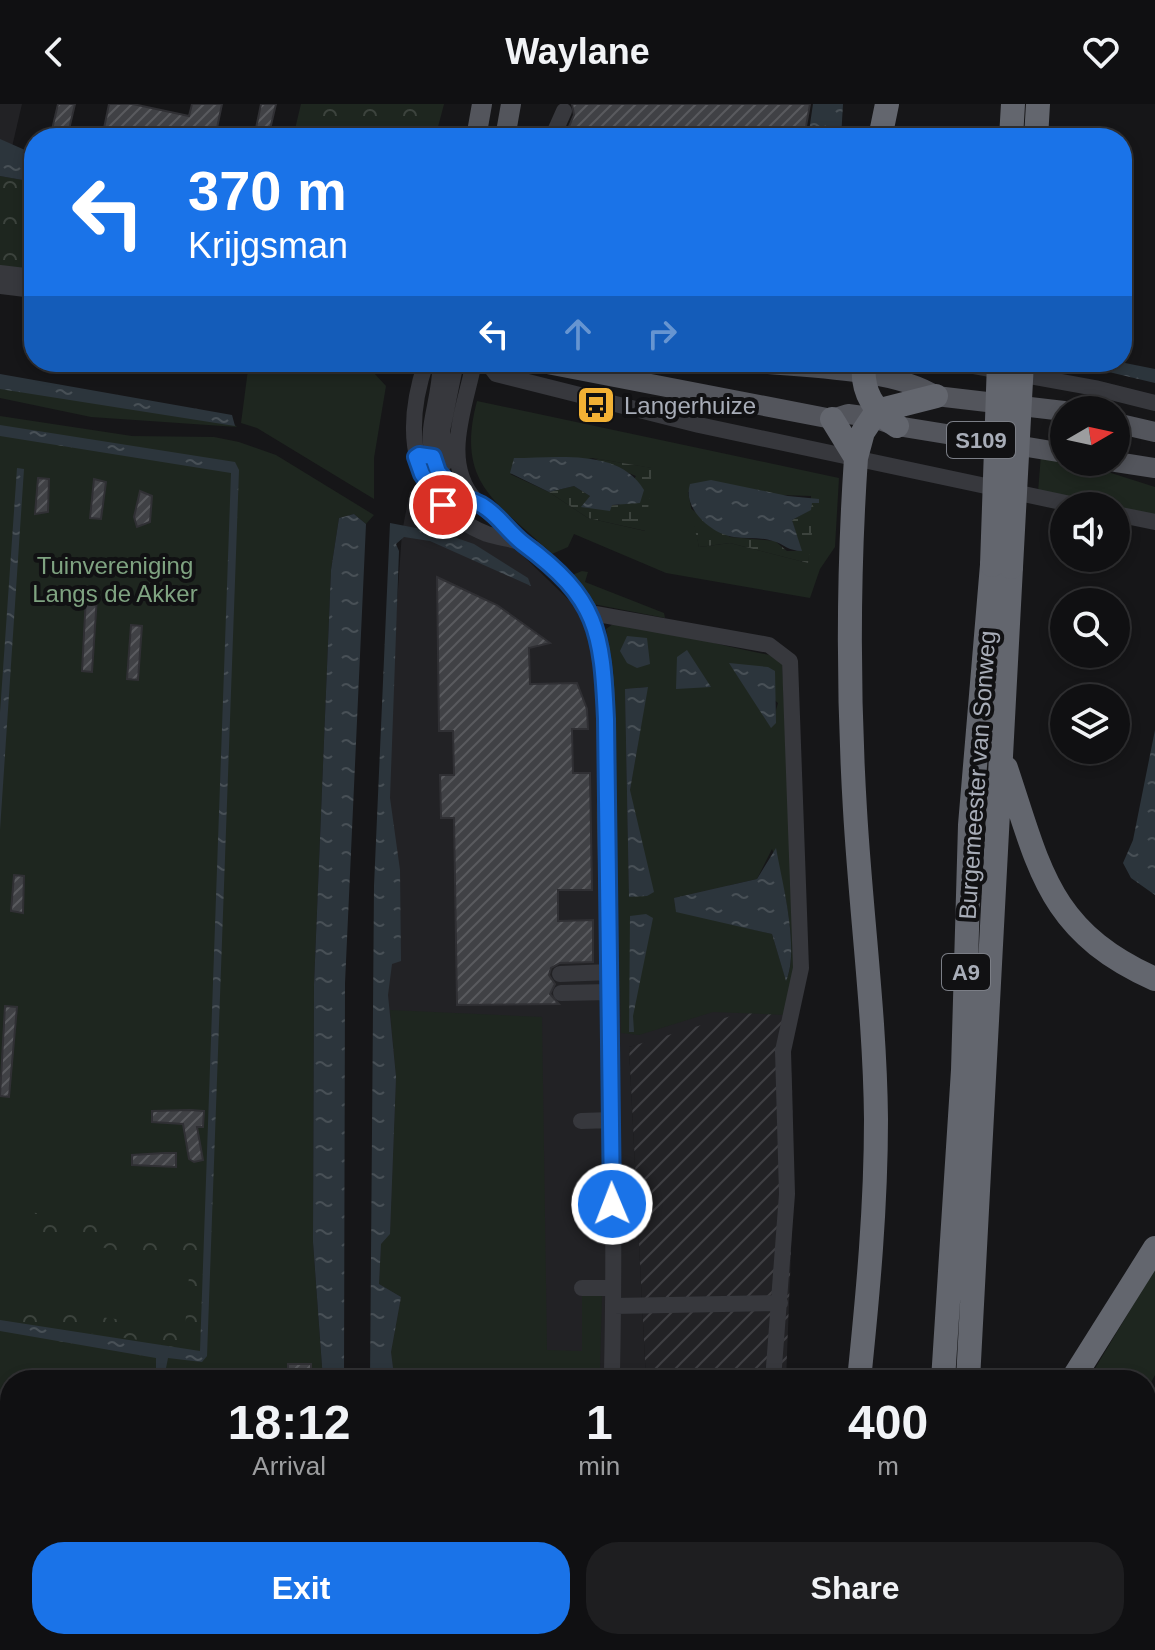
<!DOCTYPE html>
<html lang="en">
<head>
<meta charset="utf-8">
<style>
	body { margin:0; font-family:Helvetica,sans-serif; background:#1e1e20; color:#f1f3f6; height:100vh; display:flex; flex-direction:column; font-size:30px; white-space:nowrap }
	* { box-sizing:border-box; margin:0 }
	p { font-size:26px; color:#9c9d9f }
	.icon { flex:none; width:44px; height:44px; fill:none; stroke:currentColor; stroke-width:2; stroke-linecap:round; stroke-linejoin:round }
	.map { position:relative; flex:1; overflow:hidden }
	.drawer { position:absolute; left:0px; top:1266px; width:1156px; height:280px; display:flex; flex-direction:column; background:#101012; border-radius:32px 32px 0 0; box-shadow:0 4px 12px #0003,0 0 0 2px #303032 }
	.drawer>* { flex:none }
	.hud { position:absolute; left:24px; top:24px; width:1108px; height:244px; border-radius:32px; box-shadow:0 4px 12px #0003,0 0 0 2px #303032; background:#1a73e8; color:#fff; overflow:hidden }
	.needle { width:52px; rotate:81deg }
	.tools { position:absolute; left:1050px; top:292px; display:grid; gap:16px }
	.tools a { display:grid; place-items:center; width:80px; height:80px; border-radius:50%; background:#101012; box-shadow:0 4px 12px #0003,0 0 0 2px #303032; font-size:40px }
	.pin { position:absolute; display:grid; place-items:center; width:68px; height:68px; color:#fff; margin:-34px; border:4px solid #fff; border-radius:50%; box-shadow:0 2px 8px #0007 }
	.me { position:absolute; width:88px; margin:-44px; rotate:359deg; stroke-linejoin:round; filter:drop-shadow(0 0 6px #0008) }
	.turn { display:flex; align-items:center; gap:28px; height:168px; padding:0 32px; font-size:36px }
	.turn .icon { width:104px; height:104px; stroke-width:2.5 }
	.turn b { display:block; font-size:56px; line-height:68px }
	.lanes { display:flex; align-items:center; height:76px; padding:0 32px; background:#0003; justify-content:center; gap:40px; direction:ltr }
	.lanes .off { opacity:.35 }
	.eta { display:flex; justify-content:space-evenly; align-items:center; height:136px; text-align:center }
	.eta b { font-size:48px; font-weight:800; line-height:56px }
	.action { display:flex; gap:16px; margin-top:auto; padding:16px 32px }
	.action a { flex:1; height:92px; border-radius:32px; background:#1a73e8; color:#fff; font-size:32px; font-weight:800; line-height:92px; text-align:center }
	.action a+a { background:#1e1e20; color:#f1f3f6 }
	header { display:flex; justify-content:space-between; align-items:center; height:104px; padding:0 32px; background:#101012; font-size:36px; font-weight:800 }
	.map>svg:first-child { display:block }
	.built { fill:#222225 }
	.industrial { fill:url(#industrial-furrows) }
	.green { fill:#1e261f; fill-rule:evenodd }
	.forest { fill:url(#forest-crowns) }
	.wetland { fill:url(#wetland-marsh) }
	.water { fill:url(#water-ripples) }
	.building { fill:url(#building-hatch); stroke:#303034; stroke-width:2 }
	.lines { fill:none; stroke-linecap:round; stroke-linejoin:round }
	.minor { stroke:#37383d; stroke-width:16 }
	.major { stroke:#53555c; stroke-width:20 }
	.highway { stroke:#63666e; stroke-width:24 }
	.highway-bridge { stroke:#63666e; stroke-width:24 }
	.route-casing { stroke:#114b97; stroke-width:20 }
	.route { stroke:#1a73e8; stroke-width:14 }
	.labels { text-anchor:middle; dominant-baseline:central; stroke-width:8; stroke-linejoin:round; paint-order:stroke }
	.shield { fill:#111113; stroke:#7b7e86; stroke-width:2 }
	.shield-label { font-size:22px; font-weight:bold; fill:#a8adb8 }
	.poi-label { font-size:24px; fill:#a8adb8; stroke:#111113; text-anchor:start }
	.park-label { font-size:24px; fill:#7fa381; stroke:#111113 }
	.street-label { font-size:24px; fill:#a8adb8; stroke:#111113 }
</style>
</head>
<body>
<header><svg class="icon" aria-label="back" viewBox="0 0 24 24"><path d="M15 5l-7 7 7 7"/></svg>Waylane<svg class="icon" aria-label="heart" viewBox="0 0 24 24"><path d="M12 20l-8-8c-3-5 5-10 8-4 3-6 11-1 8 4z"/></svg></header>
<div class="map">
<svg width="1155" height="1546" viewBox="0 0 1155 1546">
	<defs>
		<pattern id="industrial-furrows" width="10" height="10" patternUnits="userSpaceOnUse" patternTransform="scale(2)"><rect width="10" height="10" fill="#222225"/><path d="M-1 1l2-2M0 10L10 0M9 11l2-2" fill="none" stroke="#3f3f43"/></pattern>
		<pattern id="forest-crowns" width="20" height="18" patternUnits="userSpaceOnUse" patternTransform="scale(2)"><rect width="20" height="18" fill="#1e261f"/><path d="M2 6a3 3 0 1 1 6 0M12 15a3 3 0 1 1 6 0" fill="none" stroke="#3c433d"/></pattern>
		<pattern id="wetland-marsh" width="20" height="14" patternUnits="userSpaceOnUse" patternTransform="scale(2)"><rect width="20" height="14" fill="#1e261f"/><path d="M1 5h8M5 5V1M11 12h8M15 12V8" fill="none" stroke="#3c433d"/></pattern>
		<pattern id="water-ripples" width="26" height="14" patternUnits="userSpaceOnUse" patternTransform="scale(2)"><rect width="26" height="14" fill="#2c353c"/><path d="M2 4q2-2 4 0t4 0M15 11q2-2 4 0t4 0" fill="none" stroke="#485056"/></pattern>
		<pattern id="building-hatch" width="6" height="6" patternUnits="userSpaceOnUse" patternTransform="scale(2)"><rect width="6" height="6" fill="#404145"/><path d="M-1 1l2-2M0 6l6-6M5 7l2-2" fill="none" stroke="#595a5e"/></pattern>
	</defs>
	<rect width="100%" height="100%" fill="#161618"/>
	<path class="built" d="M 0,0 L 22,0 L 12,43 L 0,41 Z
		M 410,387 L 474,428 L 517,446 L 622,547 L 784,903 L 629,943 L 646,1276 L 376,1276 L 387,641 L 402,428 Z
		M 384,1536 L 659,1536 L 660,1546 L 384,1546 Z"/>
	<path class="industrial" d="M 784,903 L 792,977 L 793,1095 L 786,1276 L 646,1276 L 629,943 L 731,912 Z
		M 659,1536 L 766,1536 L 765,1546 L 660,1546 Z"/>
	<path class="green" d="M 249,258 L 307,258 L 374,269 L 386,282 L 374,354 L 374,395 L 257,324 L 241,319 Z
		M 0,279 L 232,318 L 237,323 L 91,313 L 0,294 Z
		M 477,297 L 839,374 L 835,443 L 820,465 L 810,494 L 666,469 L 574,430 L 568,443 L 552,450 C 497,398 455,380 477,297 ZM 593,354 L 651,364 L 645,427 L 588,414 L 549,388 L 510,370 ZM 688,388 L 811,392 L 808,459 L 730,439 L 699,443 Z
		M 0,312 L 132,332 L 214,333 L 239,338 L 276,351 L 374,411 L 366,420 L 354,410 L 339,414 L 331,466 L 314,881 L 313,1138 L 323,1276 L 10,1276 L 10,1344 L 0,1342 Z
		M 1041,351 L 1083,360 L 1155,383 L 1155,411 L 1038,388 Z
		M 582,467 L 588,468 L 585,478 L 664,509 L 665,514 L 593,500 L 572,471 Z
		M 617,517 C 671,527 720,542 775,552 L 782,557 L 796,848 L 786,911 L 713,908 L 639,931 L 621,929 L 613,565 L 606,525 ZM 730,559 L 778,599 L 771,623 ZM 647,583 L 630,686 L 629,792 L 625,585 ZM 772,745 C 783,772 800,850 786,876 L 772,830 L 676,807 L 674,794 L 757,775 Z
		M 390,906 L 542,913 L 547,1246 L 582,1247 L 582,1191 L 602,1191 L 600,1265 L 592,1276 L 412,1276 L 393,1264 L 391,1248 L 401,1193 L 379,1180 L 381,1140 L 390,1129 L 396,973 Z
		M 1155,1165 L 1155,1271 L 1146,1288 L 1146,1276 L 1088,1276 Z
		M 0,1370 L 10,1372 L 10,1536 L 103,1539 L 104,1536 L 264,1536 L 264,1546 L 0,1546 Z"/>
	<path class="forest" d="M 301,0 L 444,0 L 435,34 L 293,34 Z
		M 0,72 L 34,78 L 34,166 L 0,162 Z
		M 29,1108 L 120,1120 L 117,1146 L 28,1131 Z
		M 130,1127 L 209,1142 L 202,1245 L 0,1216 L 0,1200 L 185,1224 L 190,1158 L 129,1149 Z
		M 1155,1298 L 1155,1546 L 1071,1546 L 1073,1536 L 1146,1536 L 1146,1315 Z"/>
	<path class="wetland" d="M 593,354 L 652,364 L 646,427 L 588,414 L 549,388 L 574,382 L 590,392 L 582,403 L 619,401 L 636,372 Z
		M 812,399 L 815,407 L 808,459 L 730,439 L 699,443 L 690,404 L 730,433 L 775,437 L 787,447 L 801,447 L 792,416 L 810,406 Z"/>
	<path class="water" d="M 813,0 L 843,0 L 841,34 L 808,34 Z
		M 0,35 L 34,50 L 34,78 L 0,72 Z
		M 1067,258 L 1120,258 L 1155,265 L 1155,279 Z
		M 0,270 L 232,311 L 235,322 L 0,285 Z
		M 0,321 L 235,358 L 239,366 L 207,1252 L 202,1258 L 168,1254 L 165,1269 L 156,1266 L 156,1254 L 0,1227 L 0,1216 L 200,1247 L 231,369 L 0,332 Z
		M 514,354 C 556,354 620,344 644,386 L 640,399 L 612,401 L 610,407 L 581,403 L 590,392 L 574,382 L 549,388 L 510,369 Z
		M 17,364 L 24,365 L 0,726 L 0,609 Z
		M 711,376 L 788,392 L 819,395 L 819,399 L 812,399 L 811,406 L 792,416 L 802,447 C 788,447 784,440 773,437 C 761,433 746,435 734,433 C 711,430 682,404 690,380 Z
		M 354,410 L 366,420 L 345,879 L 344,1276 L 323,1276 L 313,1138 L 314,881 L 331,466 L 339,414 Z
		M 390,419 L 442,429 L 474,440 L 528,474 L 531,482 L 430,437 L 404,433 L 396,440 L 399,447 L 390,694 L 400,766 L 401,857 L 392,860 L 388,891 L 396,973 L 390,1130 L 381,1140 L 379,1180 L 401,1193 L 391,1248 L 393,1264 L 412,1276 L 370,1276 L 374,782 Z
		M 627,532 L 647,534 L 650,560 L 637,564 L 627,559 L 620,547 Z
		M 687,546 L 711,583 L 676,585 L 677,553 Z
		M 729,559 L 768,563 L 775,567 L 776,619 L 771,624 Z
		M 648,583 L 630,686 L 654,788 L 647,792 L 629,793 L 625,585 Z
		M 1155,626 L 1155,791 L 1131,774 L 1123,759 L 1133,736 Z
		M 776,744 C 782,778 800,845 786,877 L 772,830 L 676,808 L 674,794 L 757,775 Z
		M 646,810 L 653,814 L 633,912 L 634,928 L 629,928 L 630,812 Z"/>
	<path class="building" d="M 58,0 L 75,0 L 67,34 L 50,34 Z
		M 109,0 L 133,0 L 189,12 L 192,0 L 222,0 L 217,24 L 240,29 L 240,34 L 148,34 L 129,30 L 128,34 L 102,34 Z
		M 261,0 L 276,0 L 268,34 L 254,34 Z
		M 572,0 L 810,0 L 804,34 L 564,34 L 574,11 Z
		M 38,374 L 49,375 L 48,408 L 35,410 Z
		M 94,375 L 106,378 L 101,415 L 90,414 Z
		M 140,387 L 152,392 L 150,418 L 137,423 L 134,413 Z
		M 437,473 L 497,501 L 550,539 L 529,544 L 530,580 L 577,579 L 587,605 L 588,625 L 572,625 L 573,669 L 590,669 L 592,786 L 558,786 L 558,817 L 593,816 L 593,858 L 560,859 L 551,864 L 549,871 L 555,880 L 550,890 L 559,900 L 457,901 L 454,714 L 441,714 L 440,671 L 454,671 L 453,627 L 439,627 Z
		M 86,492 L 97,493 L 92,568 L 82,567 Z
		M 131,521 L 142,522 L 138,576 L 127,575 Z
		M 14,771 L 24,772 L 23,809 L 11,807 Z
		M 5,902 L 17,903 L 9,993 L 0,992 Z
		M 190,1006 L 204,1007 L 203,1023 L 197,1023 L 203,1056 L 194,1058 L 189,1055 L 183,1020 L 152,1018 L 152,1007 Z
		M 164,1049 L 176,1049 L 176,1063 L 132,1061 L 132,1051 Z
		M 288,1260 L 311,1260 L 311,1276 L 288,1276 Z"/>
	<g class="lines">
		<path class="minor" d="M 552,34 L 564,7
			M 0,169 L 34,173
			M 0,182 L 34,186
			M 426,258 C 402,329 410,399 487,430 C 502,435 520,435 533,444 C 544,452 553,465 563,475 C 573,484 587,499 592,512 C 617,578 603,655 605,723 C 610,904 616,1086 612,1267 L 609,1276
			M 441,258 C 438,323 410,336 461,394 L 475,396
			M 474,258 C 466,301 440,359 476,397 C 491,413 510,422 523,439
			M 487,258 L 496,270 L 699,321 L 1080,402
			M 951,258 L 1095,284 L 1155,299
			M 445,359 L 442,327 L 456,258
			M 1116,410 L 1155,418
			M 591,509 L 769,541 L 790,557 L 801,864 L 783,947 L 787,1090 L 773,1276
			M 560,870 L 610,868
			M 561,889 L 610,888
			M 581,1017 L 612,1016
			M 582,1184 L 613,1184
			M 614,1202 L 780,1199
			M 365,1536 L 365,1546
			M 576,1536 L 577,1546
			M 752,1546 L 753,1536"/>
		<path class="major" d="M 476,34 L 482,0
			M 505,34 L 511,0
			M 537,258 L 832,315 L 848,310 L 871,313 L 897,322 L 1064,349
			M 748,258 C 800,264 894,264 936,292 L 1064,307
			M 1116,319 L 1155,328
			M 1116,358 L 1155,364"/>
		<path class="highway" d="M 880,34 L 887,0
			M 1011,34 L 1013,0
			M 1036,34 L 1038,0
			M 864,258 C 861,287 873,307 897,322
			M 832,315 L 856,354
			M 1006,664 C 1040,765 1048,827 1155,875
			M 859,1276 C 868,1189 876,1103 876,1015 C 875,912 861,810 855,706 C 848,589 848,471 856,354 L 863,328 L 877,307 L 936,292
			M 943,1276 L 963,966 L 970,721 L 992,461
			M 968,1276 L 1011,463
			M 1072,1276 L 1155,1144
			M 828,1546 L 829,1536
			M 916,1546 L 917,1536
			M 943,1546 L 944,1536
			M 962,1546 L 966,1536"/>
		<path class="highway-bridge" d="M 992,461 L 999,258
			M 1011,463 L 1022,258"/>
	</g>
	<g class="lines">
		<defs>
			<path id="route" d="M 443,401 L 422,370 L 416,353 L 419,351 L 433,353 L 438,368 L 461,394 C 493,399 502,423 524,440 C 598,495 602,527 606,615 L 612,1100"/>
		</defs>
		<use href="#route" class="route-casing"/>
		<use href="#route" class="route"/>
	</g>
	<defs>
		<symbol id="bus-square" viewBox="-11 -11 22 22"><rect x="-9" y="-9" width="18" height="18" rx="4" fill="#f2b134" stroke="#111113"/><path d="M-5-6H5V4H4V6H2V4H-2V6H-4V4H-5ZM-3.5-4V0h7V-4ZM-3.5 1.2v1.5H-2V1.2ZM2 1.2v1.5H3.5V1.2Z" fill="#111"/></symbol>
	</defs>
	<g fill-rule="evenodd">
		<use href="#bus-square" x="574" y="279" width="44" height="44"/>
	</g>
	<g class="labels">
		<g class="shield">
			<rect x="947" y="318" width="68" height="36" rx="6"/>
			<rect x="942" y="850" width="48" height="36" rx="6"/>
		</g>
		<g class="shield-label">
			<text x="981" y="336">S109</text>
			<text x="966" y="868">A9</text>
		</g>
		<g class="poi-label">
			<text x="624" y="301">Langerhuize</text>
		</g>
		<g class="park-label">
			<text x="115" y="461">Tuinvereniging<tspan x="115" dy="28">Langs de Akker</tspan></text>
		</g>
		<g class="street-label">
			<text transform="translate(977 671) rotate(-86)">Burgemeester van Sonweg</text>
		</g>
	</g>
</svg>
<div class="tools">
<a><svg class="needle" viewBox="-14 -14 28 28"><path d="M0-13l5 13h-10z" fill="#e53935"/><path d="M0 13l5-13h-10z" fill="#9c9d9f"/></svg></a>
<a><svg class="icon" aria-label="sound" viewBox="0 0 24 24"><path d="M4 9h4l5-4v14l-5-4H4zM17 9q2 3 0 6"/></svg></a>
<a><svg class="icon" aria-label="search" viewBox="0 0 24 24"><circle cx="10" cy="10" r="6"/><path d="M15 15l6 6"/></svg></a>
<a><svg class="icon" aria-label="layers" viewBox="0 0 24 24"><path d="M12 4l9 5-9 5-9-5zM3 14l9 5 9-5"/></svg></a>
</div>
<div class="pin" style="left:443px;top:401px;background:#d93025"><svg class="icon" aria-label="arrive" viewBox="0 0 24 24"><path d="M6 21V4h12l-3 4 3 4H6"/></svg></div>
<svg class="me" style="left:612px;top:1100px" viewBox="-20 -20 40 40"><circle r="17" fill="#1a73e8" stroke="#fff" stroke-width="3"/><path d="M0-11L8 9 0 5-8 9z" fill="#fff"/></svg>
<div class="hud">
<div class="turn"><svg class="icon" aria-label="left" viewBox="0 0 24 24"><path d="M17 20v-9H6M10 6l-5 5 5 5"/></svg><div><b>370 m</b>Krijgsman</div></div>
<div class="lanes"><svg class="icon" aria-label="left" viewBox="0 0 24 24"><path d="M17 20v-9H6M10 6l-5 5 5 5"/></svg><svg class="icon off" aria-label="ahead" viewBox="0 0 24 24"><path d="M12 20V5M6 11l6-6 6 6"/></svg><svg class="icon off" aria-label="right" viewBox="0 0 24 24"><path d="M7 20v-9h11M14 6l5 5-5 5"/></svg></div>
</div>
<section class="drawer">
<div class="eta">
<div><b>18:12</b><p>Arrival</p></div>
<div><b>1</b><p>min</p></div>
<div><b>400</b><p>m</p></div>
</div>
<div class="action"><a>Exit</a><a>Share</a></div>
</section>
</div>
</body>
</html>
